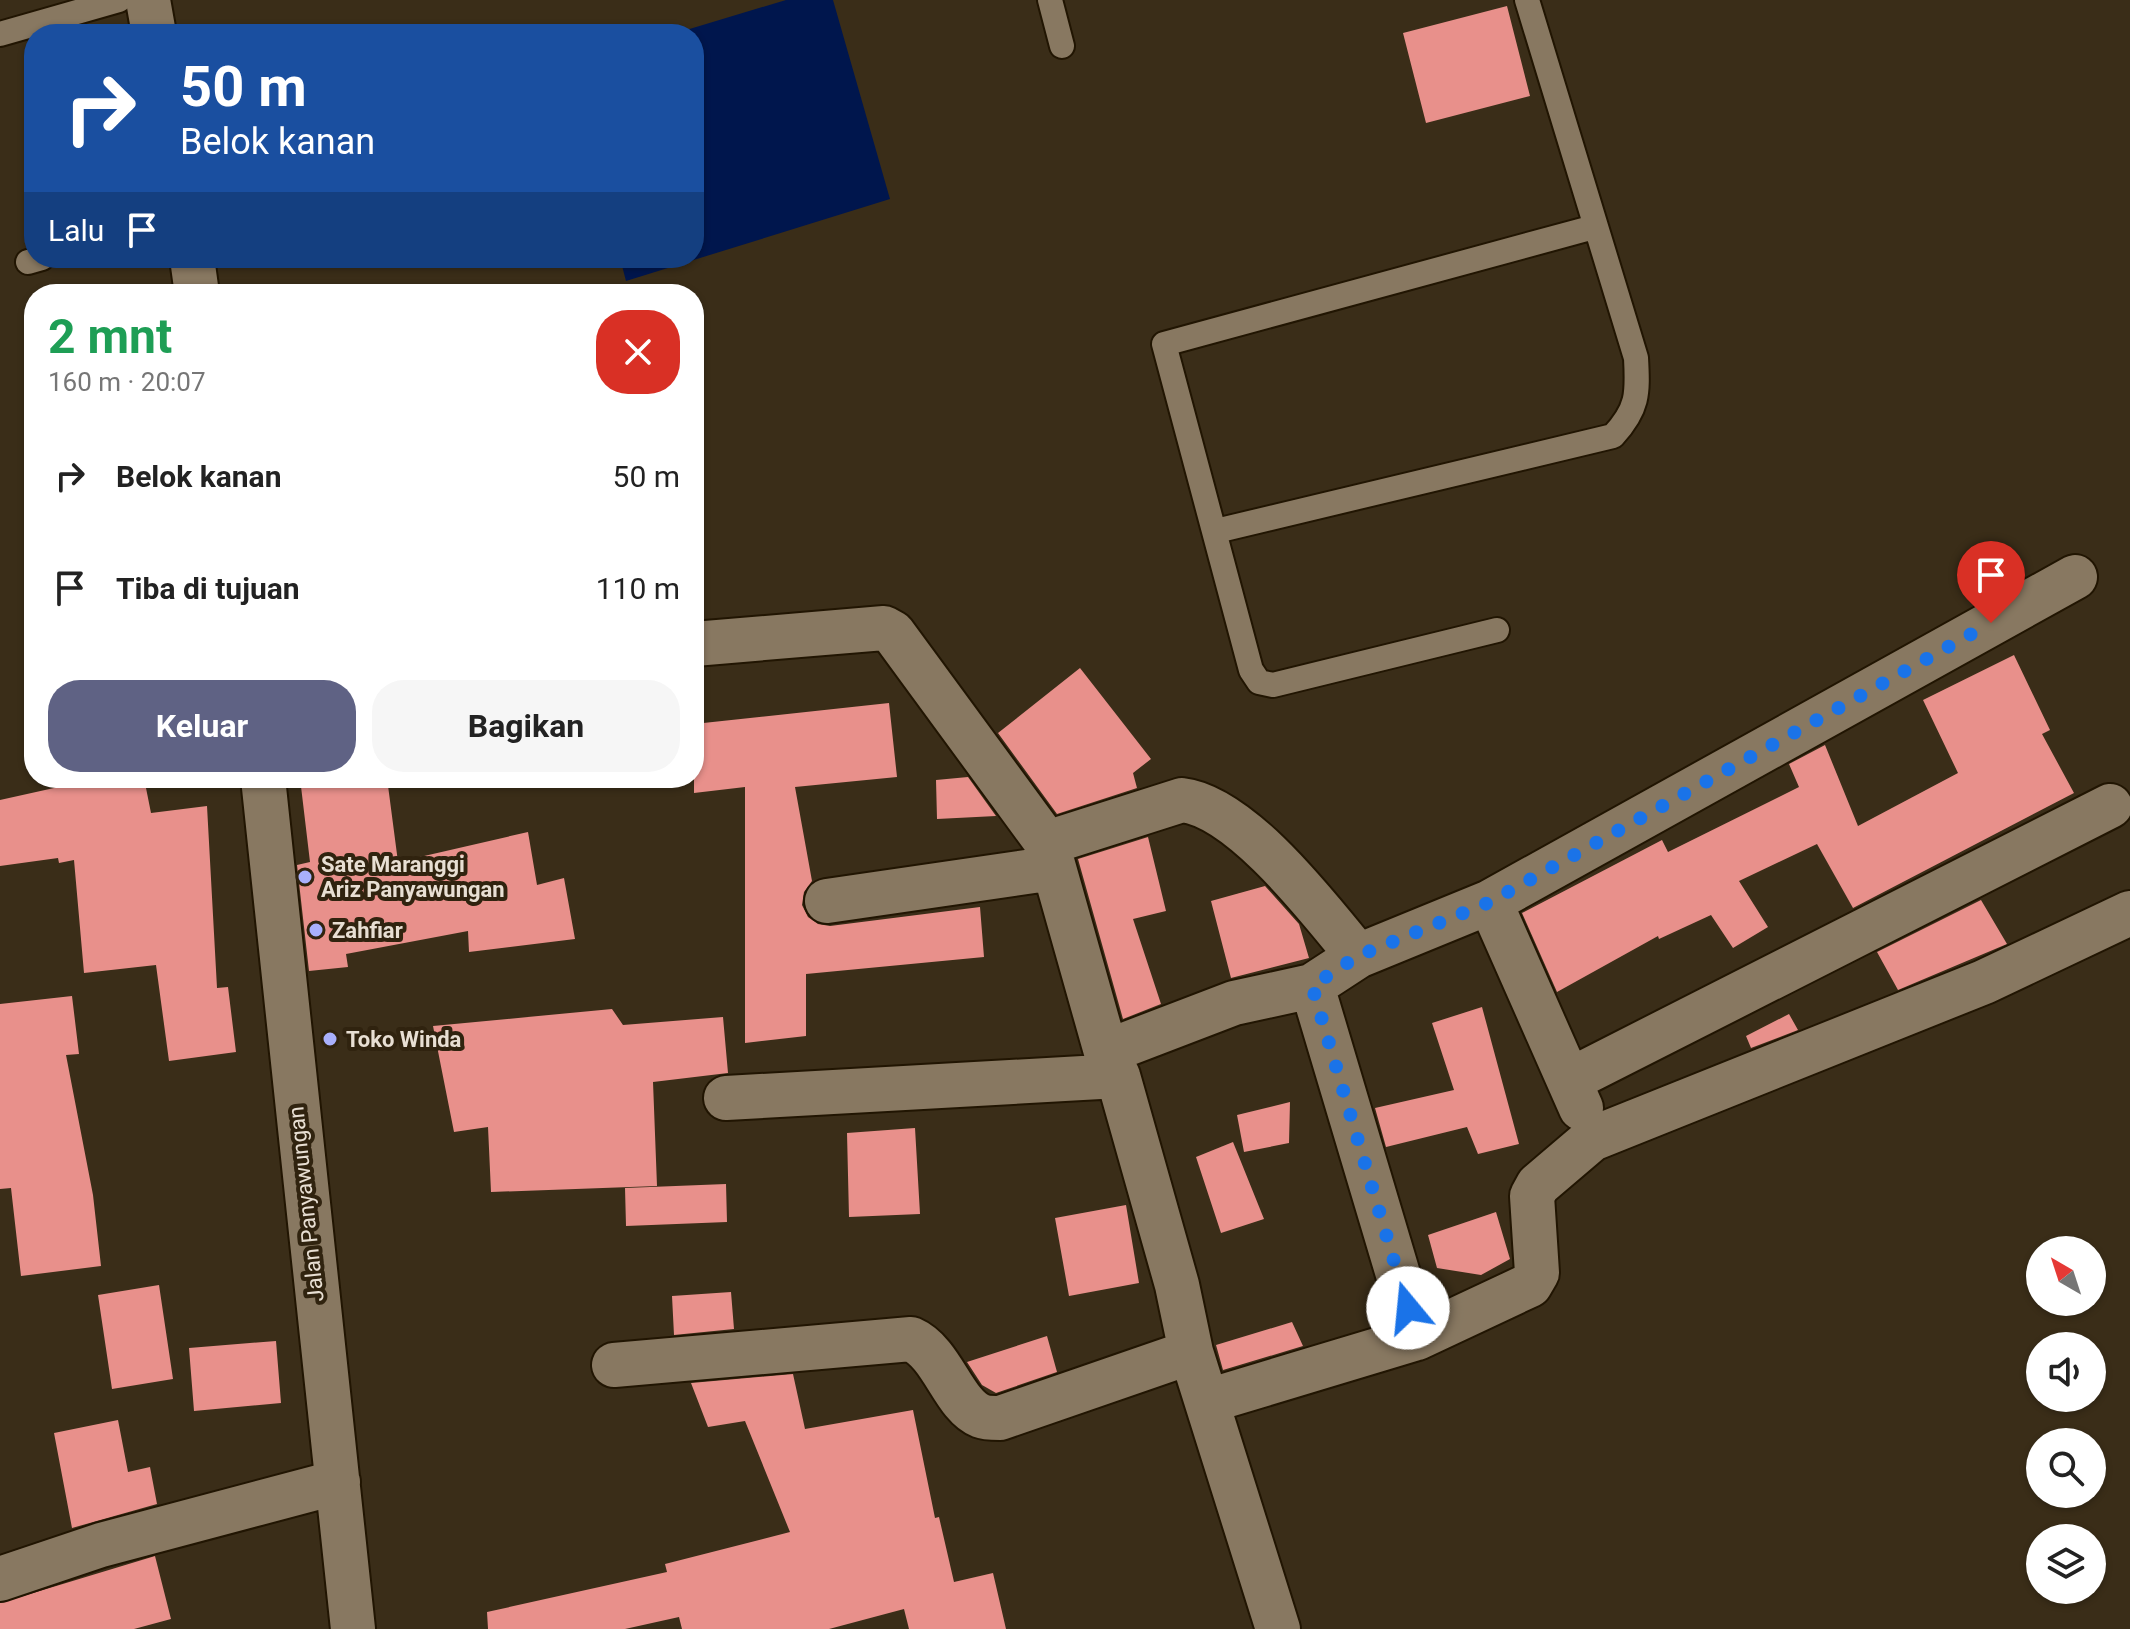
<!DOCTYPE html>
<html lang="id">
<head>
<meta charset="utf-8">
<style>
	body { margin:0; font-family:Roboto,sans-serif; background:#f6f6f6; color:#222; height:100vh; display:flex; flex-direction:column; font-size:30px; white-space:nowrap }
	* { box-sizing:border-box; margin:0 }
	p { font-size:26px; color:#767676 }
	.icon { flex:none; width:44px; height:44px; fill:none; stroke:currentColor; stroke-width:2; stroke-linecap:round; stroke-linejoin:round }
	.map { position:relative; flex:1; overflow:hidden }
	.details { position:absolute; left:24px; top:284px; width:680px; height:504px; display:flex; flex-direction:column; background:#fff; border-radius:32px; box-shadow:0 2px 6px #0004 }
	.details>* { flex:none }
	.hud { position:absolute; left:24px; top:24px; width:680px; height:244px; border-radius:32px; box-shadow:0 2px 6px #0004; background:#1a4fa0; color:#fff; overflow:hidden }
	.needle { width:52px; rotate:321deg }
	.buttons { position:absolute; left:2026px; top:1236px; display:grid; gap:16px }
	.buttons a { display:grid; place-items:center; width:80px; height:80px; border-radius:50%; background:#fff; box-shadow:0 2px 6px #0004; font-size:40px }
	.pin { position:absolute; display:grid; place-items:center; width:68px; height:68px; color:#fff; margin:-82px -34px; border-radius:50% 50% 50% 0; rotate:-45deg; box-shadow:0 0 8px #0007 }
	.pin .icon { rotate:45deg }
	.me { position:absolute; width:88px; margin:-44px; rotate:343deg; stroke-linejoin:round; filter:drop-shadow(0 0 6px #0008) }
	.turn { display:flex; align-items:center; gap:28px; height:168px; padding:0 24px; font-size:36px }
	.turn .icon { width:104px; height:104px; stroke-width:2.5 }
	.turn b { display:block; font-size:56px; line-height:68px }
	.then { display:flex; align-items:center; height:76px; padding:0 24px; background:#0003; gap:16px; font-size:30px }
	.round { display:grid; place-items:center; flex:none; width:84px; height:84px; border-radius:32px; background:#f6f6f6 }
	.headline { display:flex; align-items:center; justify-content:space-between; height:136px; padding:0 24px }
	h1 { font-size:48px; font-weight:700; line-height:60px; color:#1e9e55 }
	.button { display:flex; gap:16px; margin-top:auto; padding:16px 24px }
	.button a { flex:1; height:92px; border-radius:32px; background:#5f6284; color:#fff; font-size:32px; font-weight:700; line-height:92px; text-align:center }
	.button a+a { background:#f6f6f6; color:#222 }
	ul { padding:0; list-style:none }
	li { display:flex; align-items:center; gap:24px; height:112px; padding:0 24px }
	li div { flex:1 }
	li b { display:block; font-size:30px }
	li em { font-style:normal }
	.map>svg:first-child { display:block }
	.water { fill:#00164d }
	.building { fill:#e8908b }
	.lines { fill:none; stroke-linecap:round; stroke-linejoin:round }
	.service-casing { stroke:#211502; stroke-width:28 }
	.minor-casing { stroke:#211502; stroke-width:48 }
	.service { stroke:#887861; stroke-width:24 }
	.minor { stroke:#887861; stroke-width:44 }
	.route { stroke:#1a73e8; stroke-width:14; stroke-dasharray:0 25.2 }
	.poi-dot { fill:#a9b0fc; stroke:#30230f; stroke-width:3 }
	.labels { text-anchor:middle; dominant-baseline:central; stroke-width:8; stroke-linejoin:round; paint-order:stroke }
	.poi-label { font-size:22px; font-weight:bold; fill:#e8dfd3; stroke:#30230f; text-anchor:start }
	.street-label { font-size:22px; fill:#e8dfd3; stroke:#30230f }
</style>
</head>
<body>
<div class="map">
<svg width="2130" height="1629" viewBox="0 0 2130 1629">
	<rect width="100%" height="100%" fill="#3a2d18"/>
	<path class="water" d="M 786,0 L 833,0 L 890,199 L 626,281 L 620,258 L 694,258 L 694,34 L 673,34 Z"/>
	<path class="building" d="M 1507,6 L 1530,96 L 1426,123 L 1403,33 Z
		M 2014,655 L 2050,730 L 2042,734 L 2074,793 L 1853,908 L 1817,844 L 1739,881 L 1768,927 L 1733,948 L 1711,915 L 1659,939 L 1658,936 L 1557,992 L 1522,913 L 1662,840 L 1668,852 L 1799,787 L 1789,764 L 1825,745 L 1858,826 L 1958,773 L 1923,700 Z
		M 1080,668 L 1151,759 L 1133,773 L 1137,788 L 1057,814 L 998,733 Z
		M 889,703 L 897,777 L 795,787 L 812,881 L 804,892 L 802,905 L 808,917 L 818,924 L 830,926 L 980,907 L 984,957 L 806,974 L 806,1036 L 745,1043 L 745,787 L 694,793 L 694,724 Z
		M 968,777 L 996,816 L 937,819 L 936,780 Z
		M 99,778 L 144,778 L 151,813 L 207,806 L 217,988 L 228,987 L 236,1052 L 169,1061 L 156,965 L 84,973 L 74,860 L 59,863 L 58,858 L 0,866 L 0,800 Z
		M 300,778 L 387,778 L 398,862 L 528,832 L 537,885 L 564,878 L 575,939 L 469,952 L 468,931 L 346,954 L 348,967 L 309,971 L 297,865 L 310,862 Z
		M 1148,837 L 1166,911 L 1133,919 L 1161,1004 L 1123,1019 L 1078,859 Z
		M 1265,886 L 1299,924 L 1309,958 L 1231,978 L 1211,901 Z
		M 1981,900 L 2007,944 L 1898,990 L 1877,952 Z
		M 72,996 L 79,1054 L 66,1055 L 93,1195 L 101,1266 L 21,1276 L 11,1188 L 0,1189 L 0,1004 Z
		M 1482,1007 L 1519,1144 L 1478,1154 L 1467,1127 L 1386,1147 L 1375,1108 L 1454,1090 L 1432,1023 Z
		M 612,1009 L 623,1025 L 723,1017 L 728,1073 L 653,1082 L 657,1186 L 491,1192 L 488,1127 L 454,1132 L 433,1026 Z
		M 1789,1014 L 1798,1030 L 1751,1048 L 1746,1036 Z
		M 1290,1102 L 1289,1143 L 1244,1152 L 1237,1115 Z
		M 915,1128 L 920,1214 L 849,1217 L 847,1133 Z
		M 1233,1142 L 1264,1219 L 1221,1233 L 1196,1157 Z
		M 726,1184 L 727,1222 L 626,1226 L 625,1188 Z
		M 1126,1205 L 1139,1283 L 1069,1296 L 1055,1218 Z
		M 1496,1212 L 1510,1259 L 1481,1275 L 1437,1268 L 1428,1235 Z
		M 159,1285 L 173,1379 L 112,1389 L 98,1295 Z
		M 731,1292 L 734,1329 L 674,1335 L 672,1296 Z
		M 1292,1322 L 1303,1346 L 1223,1370 L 1216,1345 Z
		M 1047,1336 L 1057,1372 L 996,1393 L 982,1385 L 967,1362 Z
		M 276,1341 L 281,1403 L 194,1411 L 189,1348 Z
		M 793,1374 L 805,1429 L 913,1410 L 935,1518 L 939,1517 L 954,1582 L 993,1573 L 1006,1629 L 909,1629 L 904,1609 L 829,1629 L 682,1629 L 679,1617 L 625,1629 L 488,1629 L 487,1612 L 667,1572 L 665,1564 L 790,1532 L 745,1421 L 708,1427 L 691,1383 Z
		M 118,1420 L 128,1472 L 150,1467 L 157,1504 L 72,1528 L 54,1433 Z
		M 155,1556 L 171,1619 L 134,1629 L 0,1629 L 0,1603 Z"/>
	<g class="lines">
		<defs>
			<path id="service" d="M 1050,0 L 1062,46
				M 0,34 L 119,0
				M 28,262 L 42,258
				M 1216,531 L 1613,436 C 1638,409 1638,394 1636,358 L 1527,0
				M 1497,630 L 1273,685 L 1259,682 L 1251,670 L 1164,344 L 1594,227"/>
			<path id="minor" d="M 148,0 L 154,34
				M 192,258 L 197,294
				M 694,644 L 884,628 L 893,633 L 1047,843 L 1106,1052 L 1118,1076 L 1177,1285 L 1191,1352 L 1278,1629
				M 263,778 L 353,1629
				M 1047,843 L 1182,800 C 1242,807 1320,910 1358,956
				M 827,901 L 1054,868
				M 1490,902 L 1581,1108
				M 1106,1052 L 1234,1003 L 1312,986 L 1358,956 L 1490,902 L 2075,577
				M 1570,1080 L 2110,806
				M 726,1098 L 1118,1076
				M 1417,1338 L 1530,1285 L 1537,1273 L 1532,1196 L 1538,1185 L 1592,1139 L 1984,982 L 2130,913
				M 614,1365 L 911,1339 C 943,1353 953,1405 981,1416 C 986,1418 995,1418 1000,1418 L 1191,1352
				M 1208,1401 L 1417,1338 L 1312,986
				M 0,1579 L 101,1545 L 338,1482"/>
		</defs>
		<use href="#service" class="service-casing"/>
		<use href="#minor" class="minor-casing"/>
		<use href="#service" class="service"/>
		<use href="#minor" class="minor"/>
	</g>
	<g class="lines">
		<path class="route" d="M 1408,1308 L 1312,986 L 1358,956 L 1490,902 L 1991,623"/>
	</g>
	<g class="poi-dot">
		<circle cx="305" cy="877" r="8"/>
		<circle cx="316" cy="930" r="8"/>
		<circle cx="330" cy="1039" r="8"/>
	</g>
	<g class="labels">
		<g class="poi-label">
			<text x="321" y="864">Sate Maranggi<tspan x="321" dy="25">Ariz Panyawungan</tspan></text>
			<text x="332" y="930">Zahfiar</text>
			<text x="346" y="1039">Toko Winda</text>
		</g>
		<g class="street-label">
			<text transform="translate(306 1204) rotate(-96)">Jalan Panyawungan</text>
		</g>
	</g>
</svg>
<div class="buttons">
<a><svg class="needle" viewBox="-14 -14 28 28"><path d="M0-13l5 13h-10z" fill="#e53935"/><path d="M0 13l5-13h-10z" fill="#767676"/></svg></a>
<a><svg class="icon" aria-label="sound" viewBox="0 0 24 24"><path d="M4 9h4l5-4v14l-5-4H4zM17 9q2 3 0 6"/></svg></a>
<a><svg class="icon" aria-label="search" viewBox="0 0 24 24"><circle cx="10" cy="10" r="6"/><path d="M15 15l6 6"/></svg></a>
<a><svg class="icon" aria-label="layers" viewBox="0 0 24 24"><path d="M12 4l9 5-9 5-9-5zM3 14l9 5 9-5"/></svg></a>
</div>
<div class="pin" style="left:1991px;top:623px;background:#d93025"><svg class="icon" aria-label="arrive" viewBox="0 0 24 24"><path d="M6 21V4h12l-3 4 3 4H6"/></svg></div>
<svg class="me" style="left:1408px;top:1308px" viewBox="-20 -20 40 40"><circle r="19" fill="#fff"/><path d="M0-13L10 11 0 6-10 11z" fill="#1a73e8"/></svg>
<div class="hud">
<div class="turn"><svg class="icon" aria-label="right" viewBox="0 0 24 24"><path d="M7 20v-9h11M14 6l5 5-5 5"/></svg><div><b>50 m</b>Belok kanan</div></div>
<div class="then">Lalu<svg class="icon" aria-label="arrive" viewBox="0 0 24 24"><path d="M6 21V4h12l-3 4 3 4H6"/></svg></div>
</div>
<section class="details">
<div class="headline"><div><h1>2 mnt</h1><p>160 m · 20:07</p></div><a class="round" style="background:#d93025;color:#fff"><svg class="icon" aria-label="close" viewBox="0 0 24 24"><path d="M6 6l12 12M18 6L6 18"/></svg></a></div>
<ul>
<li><svg class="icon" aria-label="right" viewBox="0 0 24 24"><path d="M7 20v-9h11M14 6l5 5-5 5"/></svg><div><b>Belok kanan</b></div><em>50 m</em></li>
<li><svg class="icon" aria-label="arrive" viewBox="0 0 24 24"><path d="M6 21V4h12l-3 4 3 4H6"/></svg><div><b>Tiba di tujuan</b></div><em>110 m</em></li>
</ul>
<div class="button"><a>Keluar</a><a>Bagikan</a></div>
</section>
</div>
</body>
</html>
